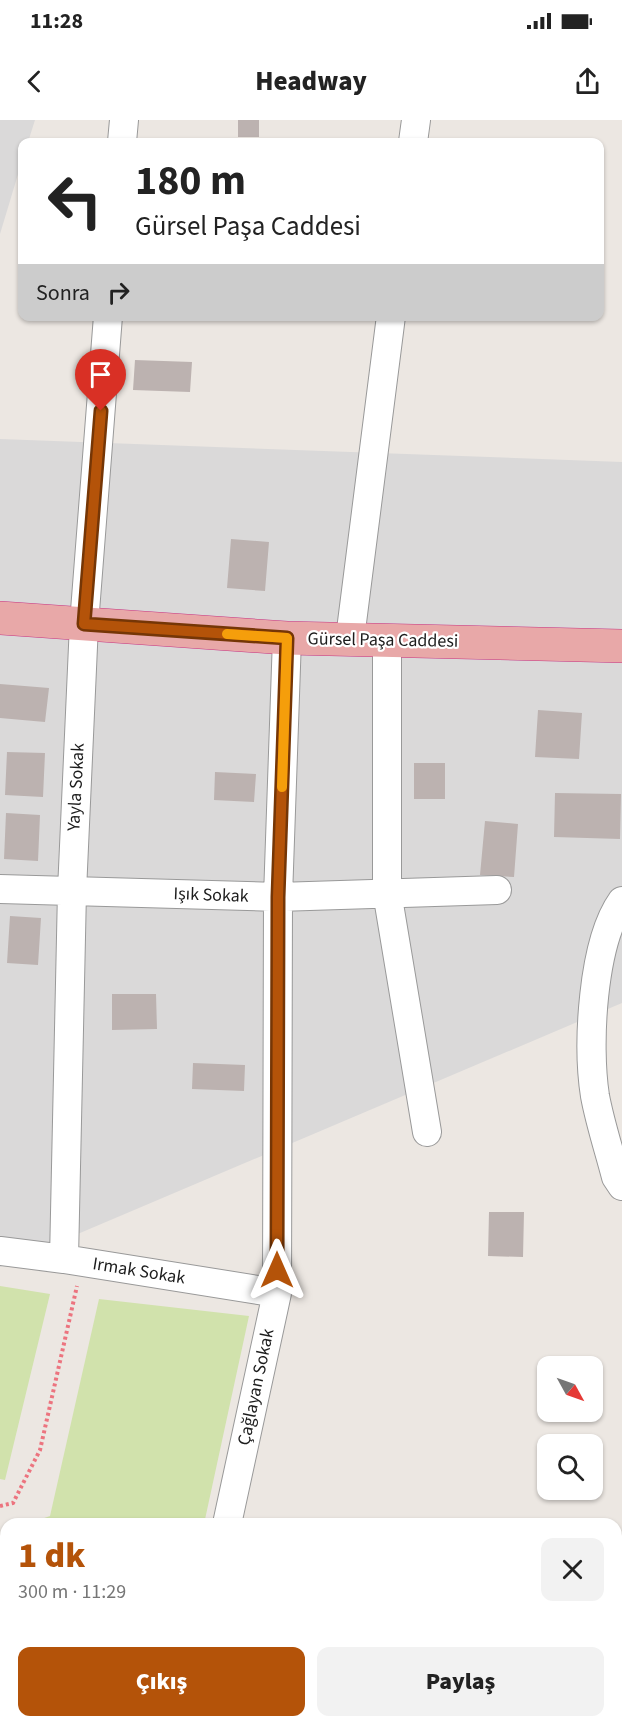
<!DOCTYPE html>
<html lang="tr">
<head>
<meta charset="utf-8">
<style>
	body { margin:0; font-family:"Source Sans 3",sans-serif; background:#f2f2f2; color:#222; height:100vh; display:flex; flex-direction:column; font-size:22px; white-space:nowrap }
	* { box-sizing:border-box; margin:0 }
	p { font-size:20px; color:#767676 }
	.icon { flex:none; width:33px; height:33px; fill:none; stroke:currentColor; stroke-width:2; stroke-linecap:round; stroke-linejoin:round }
	.map { position:relative; flex:1; overflow:hidden }
	.sheet { position:absolute; left:0px; top:1398px; width:622px; height:210px; display:flex; flex-direction:column; background:#fff; border-radius:18px 18px 0 0; box-shadow:0 2px 4px #0004 }
	.sheet>* { flex:none }
	.banner { position:absolute; left:18px; top:18px; width:586px; height:183px; border-radius:12px; box-shadow:0 2px 4px #0004; background:#fff; color:#222; overflow:hidden }
	.needle { width:39px; rotate:130deg }
	.tools { position:absolute; left:537px; top:1236px; display:grid; gap:12px }
	.tools a { display:grid; place-items:center; width:66px; height:66px; border-radius:12px; background:#fff; box-shadow:0 2px 4px #0004; font-size:30px }
	.pin { position:absolute; display:grid; place-items:center; width:51px; height:51px; color:#fff; margin:-62px -26px; border-radius:50% 50% 50% 0; rotate:-45deg; box-shadow:0 0 6px #0007 }
	.pin .icon { rotate:45deg }
	.me { position:absolute; width:66px; margin:-33px; rotate:0deg; stroke-linejoin:round; filter:drop-shadow(0 0 4px #0008) }
	.turn { display:flex; align-items:center; gap:21px; height:126px; padding:0 18px; font-size:27px }
	.turn .icon { width:78px; height:78px; stroke-width:2.5 }
	.turn b { display:block; font-size:42px; line-height:51px }
	.then { display:flex; align-items:center; height:57px; padding:0 18px; background:#0003; gap:12px; font-size:22px }
	.round { display:grid; place-items:center; flex:none; width:63px; height:63px; border-radius:12px; background:#f2f2f2 }
	.summary { display:flex; align-items:center; justify-content:space-between; height:102px; padding:0 18px }
	h1 { font-size:36px; font-weight:800; line-height:45px; color:#b45309 }
	.button { display:flex; gap:12px; margin-top:auto; padding:12px 18px }
	.button a { flex:1; height:69px; border-radius:12px; background:#b45309; color:#fff; font-size:24px; font-weight:800; line-height:69px; text-align:center }
	.button a+a { background:#f2f2f2; color:#222 }
	.status { display:flex; justify-content:space-between; align-items:center; height:42px; padding:0 30px; background:#fff; direction:ltr }
	.status svg { height:16px; fill:currentColor }
	header { display:flex; justify-content:space-between; align-items:center; height:78px; padding:0 18px; background:#fff; font-size:27px; font-weight:800 }
	.map>svg:first-child { display:block }
	.residential { fill:#dad9d9 }
	.grass { fill:#d1e2ac }
	.building { fill:#bcb2b0 }
	.lines { fill:none; stroke-linecap:round; stroke-linejoin:round }
	.minor-casing { stroke:#999; stroke-width:30 }
	.trunk-casing { stroke:#c63482; stroke-width:34 }
	.path { stroke:#ec747f; stroke-width:4; stroke-dasharray:3 3; stroke-linecap:butt }
	.minor { stroke:#fff; stroke-width:28 }
	.trunk { stroke:#e8a8a8; stroke-width:33 }
	.route-casing { stroke:#753606; stroke-width:15 }
	.route { stroke:#b45309; stroke-width:10 }
	.slow { stroke:#f59e0b; stroke-width:10 }
	.labels { text-anchor:middle; dominant-baseline:central; stroke-width:4.5; stroke-linejoin:round; paint-order:stroke }
	.street-label { font-size:18px; fill:#1c1c1c; stroke:#fff }
</style>
</head>
<body>
<div class="status"><b>11:28</b><svg viewBox="0 0 49 12"><path d="M0 12V9h3v3zM5 12V6h3v6zM10 12V3h3v9zM15 12V0h3v12zM26 1h20v11H26zM47 4h2v5h-2z"/></svg></div>
<header><svg class="icon" aria-label="back" viewBox="0 0 24 24"><path d="M15 5l-7 7 7 7"/></svg>Headway<svg class="icon" aria-label="share" viewBox="0 0 24 24"><path d="M12 15V3M7 8l5-5 5 5M5 13v7h14v-7"/></svg></header>
<div class="map">
<svg width="622" height="1608" viewBox="0 0 622 1608">
	<rect width="100%" height="100%" fill="#ece7e2"/>
	<path class="residential" d="M 0,0 L 35,0 L 28,22 L 22,22 L 22,41 L 0,114 Z
		M 0,319 L 622,342 L 622,883 L 0,1147 Z"/>
	<path class="grass" d="M 0,1166 L 50,1174 L 5,1360 L 0,1359 Z
		M 99,1179 L 249,1196 L 204,1404 L 27,1404 L 50,1396 Z
		M 6,1488 L 6,1602 L 162,1602 L 160,1608 L 0,1608 L 0,1493 L 5,1493 Z"/>
	<path class="building" d="M 238,0 L 259,0 L 259,17 L 238,17 Z
		M 135,240 L 192,242 L 190,272 L 133,270 Z
		M 231,419 L 269,422 L 265,471 L 227,468 Z
		M 0,564 L 49,568 L 45,602 L 0,598 Z
		M 538,590 L 582,593 L 579,639 L 535,637 Z
		M 7,632 L 45,633 L 43,677 L 5,675 Z
		M 414,643 L 445,643 L 445,679 L 414,679 Z
		M 215,652 L 256,654 L 254,682 L 214,680 Z
		M 555,673 L 621,674 L 620,719 L 554,717 Z
		M 6,693 L 40,695 L 38,741 L 4,739 Z
		M 485,701 L 518,704 L 514,757 L 480,755 Z
		M 10,796 L 41,798 L 38,845 L 7,843 Z
		M 112,874 L 156,874 L 157,909 L 112,910 Z
		M 193,943 L 245,945 L 244,971 L 192,969 Z
		M 489,1092 L 524,1092 L 523,1137 L 488,1136 Z"/>
	<g class="lines">
		<defs>
			<path id="minor" d="M 122,22 L 124,0
				M 413,22 L 416,0
				M 350,518 L 391,196
				M 387,520 L 387,772 L 427,1012
				M 0,769 L 278,777 L 497,770
				M 622,781 C 592,823 587,925 595,976 C 600,1003 609,1030 616,1057 L 622,1066
				M 0,1131 L 64,1139 L 277,1173
				M 64,1139 L 72,771 L 84,504 L 108,196
				M 227,1404 L 277,1173 L 278,777 L 287,518
				M 183,1608 L 184,1602"/>
			<path id="trunk" d="M 0,498 L 287,518 L 622,526"/>
		</defs>
		<use href="#minor" class="minor-casing"/>
		<use href="#trunk" class="trunk-casing"/>
		<path class="path" d="M 0,1386 L 13,1383 L 40,1330 L 77,1166"/>
		<use href="#minor" class="minor"/>
		<use href="#trunk" class="trunk"/>
	</g>
	<g class="lines">
		<defs>
			<path id="route" d="M 101,291 L 84,504 L 287,518 L 278,777 L 277,1150"/>
		</defs>
		<use href="#route" class="route-casing"/>
		<use href="#route" class="route"/>
		<path class="slow" d="M 227,514 L 287,518 L 282,667"/>
	</g>
	<g class="labels">
		<g class="street-label">
			<text transform="translate(383 520) rotate(1)">Gürsel Paşa Caddesi</text>
			<text transform="translate(76 667) rotate(-87)">Yayla Sokak</text>
			<text transform="translate(211 775) rotate(2)">Işık Sokak</text>
			<text transform="translate(139 1151) rotate(9)">Irmak Sokak</text>
			<text transform="translate(256 1267) rotate(-78)">Çağlayan Sokak</text>
		</g>
	</g>
</svg>
<div class="tools">
<a><svg class="needle" viewBox="-14 -14 28 28"><path d="M0-13l5 13h-10z" fill="#e53935"/><path d="M0 13l5-13h-10z" fill="#767676"/></svg></a>
<a><svg class="icon" aria-label="search" viewBox="0 0 24 24"><circle cx="10" cy="10" r="6"/><path d="M15 15l6 6"/></svg></a>
</div>
<div class="pin" style="left:101px;top:291px;background:#d93025"><svg class="icon" aria-label="arrive" viewBox="0 0 24 24"><path d="M6 21V4h12l-3 4 3 4H6"/></svg></div>
<svg class="me" style="left:277px;top:1150px" viewBox="-20 -20 40 40"><path d="M0-17L14 15 0 8-14 15z" fill="#b45309" stroke="#fff" stroke-width="4"/></svg>
<div class="banner">
<div class="turn"><svg class="icon" aria-label="left" viewBox="0 0 24 24"><path d="M17 20v-9H6M10 6l-5 5 5 5"/></svg><div><b>180 m</b>Gürsel Paşa Caddesi</div></div>
<div class="then">Sonra<svg class="icon" aria-label="right" viewBox="0 0 24 24"><path d="M7 20v-9h11M14 6l5 5-5 5"/></svg></div>
</div>
<section class="sheet">
<div class="summary"><div><h1>1 dk</h1><p>300 m · 11:29</p></div><a class="round"><svg class="icon" aria-label="close" viewBox="0 0 24 24"><path d="M6 6l12 12M18 6L6 18"/></svg></a></div>
<div class="button"><a>Çıkış</a><a>Paylaş</a></div>
</section>
</div>
</body>
</html>
